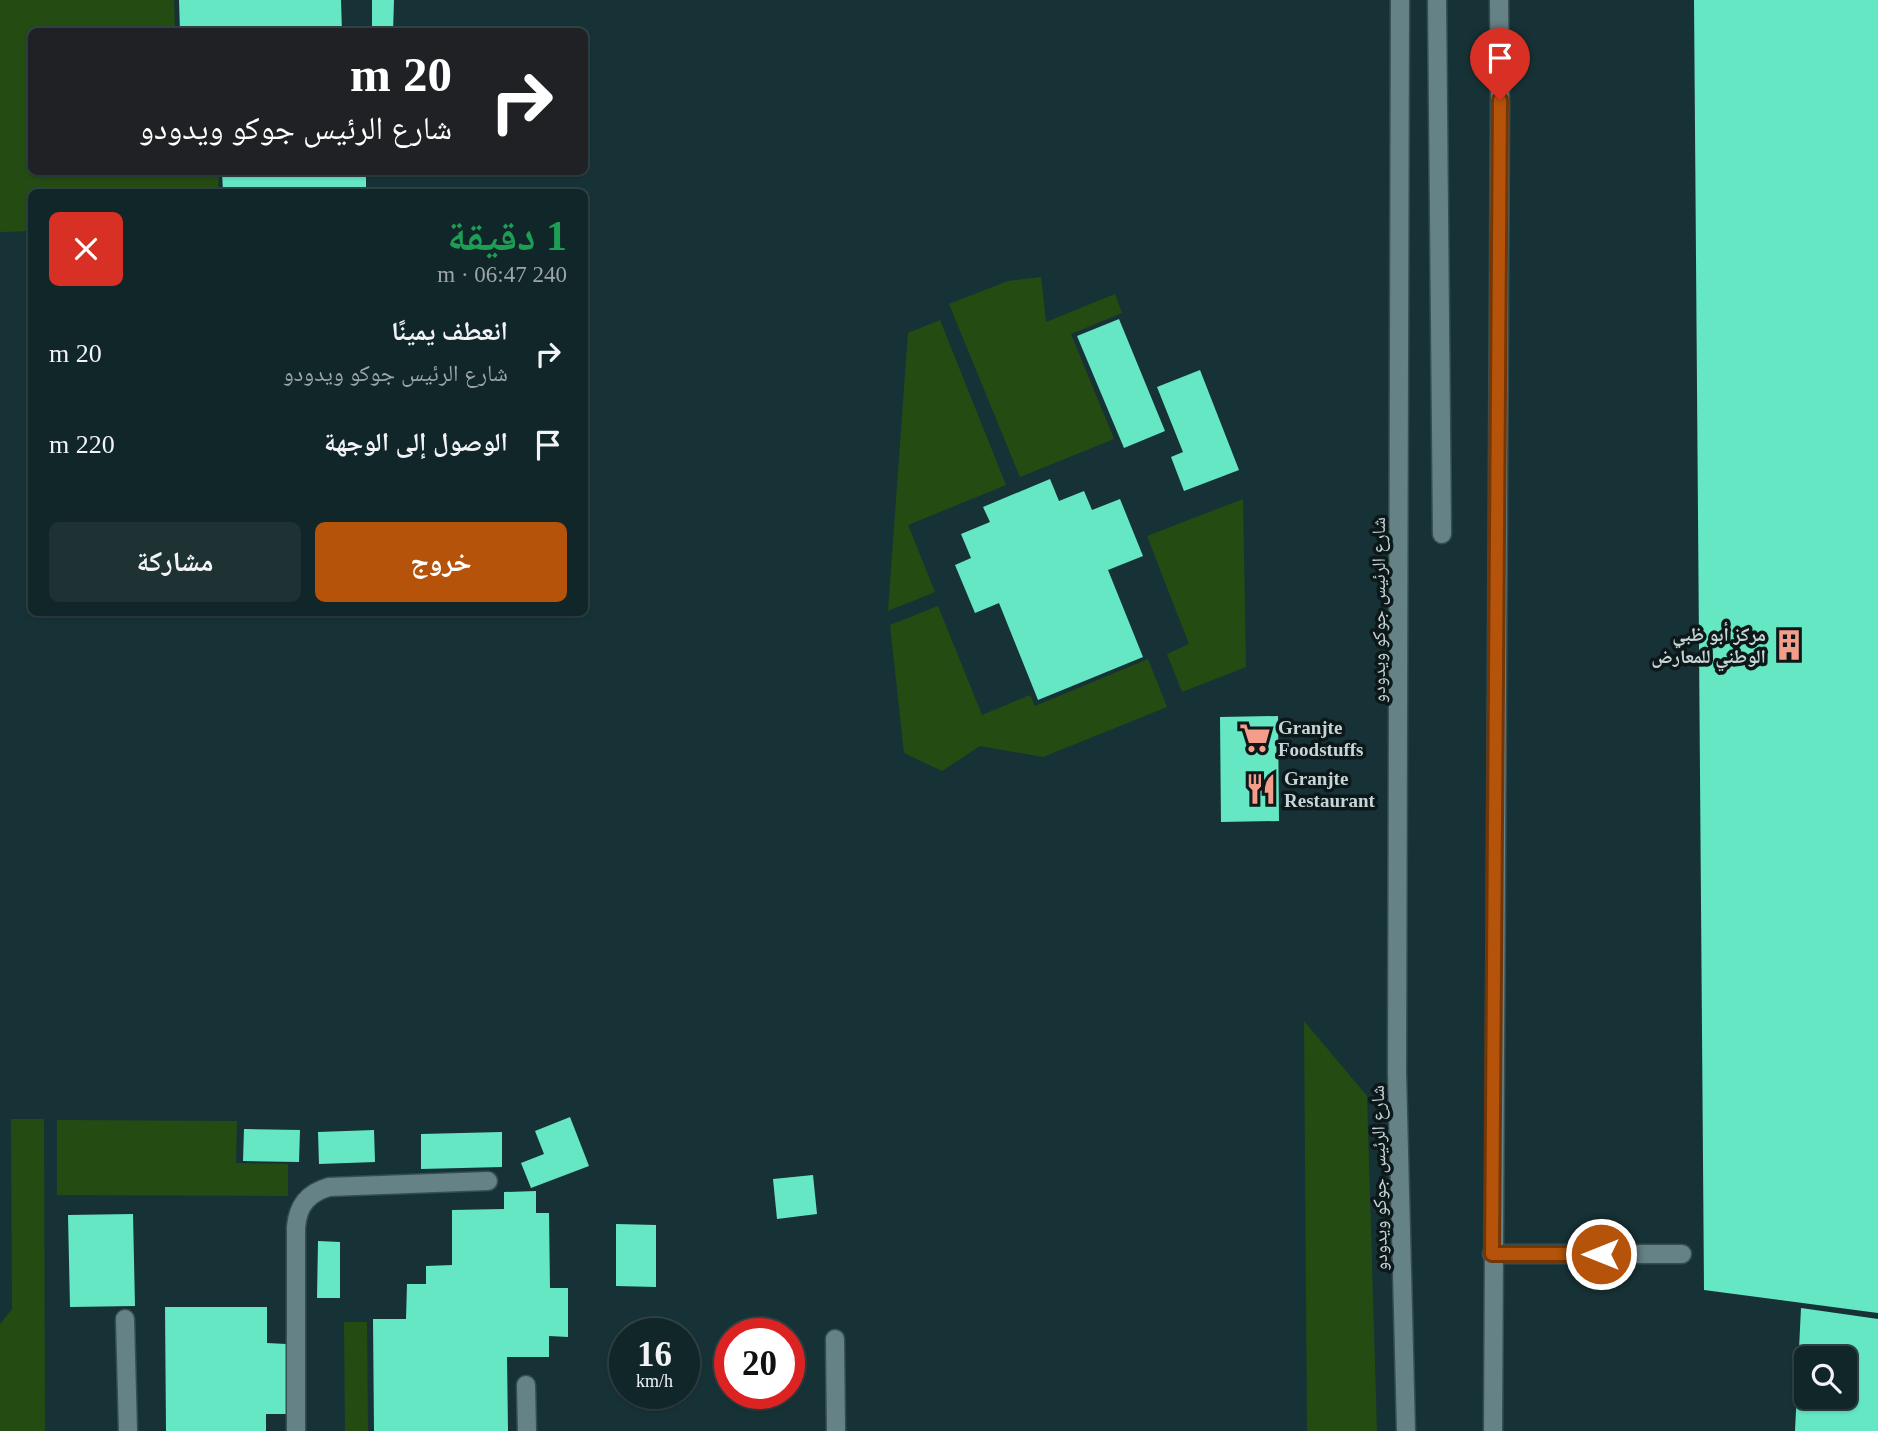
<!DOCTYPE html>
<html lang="ar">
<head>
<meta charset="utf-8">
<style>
	body { margin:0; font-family:"Times New Roman","Noto Naskh Arabic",serif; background:#1e3234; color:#f1f3f6; direction:rtl; height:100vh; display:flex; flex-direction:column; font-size:26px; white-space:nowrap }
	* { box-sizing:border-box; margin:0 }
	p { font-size:23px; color:#9ca5a8 }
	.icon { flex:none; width:38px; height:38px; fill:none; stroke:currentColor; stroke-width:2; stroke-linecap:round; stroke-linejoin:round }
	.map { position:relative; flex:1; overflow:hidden; direction:ltr }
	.panel { position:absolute; left:28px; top:189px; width:560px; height:427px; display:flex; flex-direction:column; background:#112628; border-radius:10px; box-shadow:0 2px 5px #0004,0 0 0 2px #304345; direction:rtl }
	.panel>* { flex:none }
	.top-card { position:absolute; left:28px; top:28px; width:560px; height:147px; border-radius:10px; box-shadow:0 2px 5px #0004,0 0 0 2px #304345; direction:rtl; background:#202124; color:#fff; overflow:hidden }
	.controls { position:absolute; left:1794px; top:1346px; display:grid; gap:14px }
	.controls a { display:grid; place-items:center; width:63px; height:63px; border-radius:10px; background:#112628; box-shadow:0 2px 5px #0004,0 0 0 2px #304345; font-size:35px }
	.speed { position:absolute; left:609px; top:1318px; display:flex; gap:14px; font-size:35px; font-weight:700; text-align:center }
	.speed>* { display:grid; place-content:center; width:91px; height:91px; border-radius:50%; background:#112628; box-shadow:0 2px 5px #0004,0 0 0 2px #304345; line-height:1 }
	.speed small { font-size:18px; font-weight:400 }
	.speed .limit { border:10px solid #d22; background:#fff; color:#111 }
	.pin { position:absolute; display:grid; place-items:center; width:60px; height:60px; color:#fff; margin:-72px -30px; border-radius:50% 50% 50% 0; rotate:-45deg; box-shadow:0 0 7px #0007 }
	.pin .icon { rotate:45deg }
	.me { position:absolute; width:77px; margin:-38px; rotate:270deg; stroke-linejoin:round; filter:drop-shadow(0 0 5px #0008) }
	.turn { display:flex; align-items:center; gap:24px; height:147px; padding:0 21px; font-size:32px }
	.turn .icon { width:91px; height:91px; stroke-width:2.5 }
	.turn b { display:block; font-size:49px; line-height:60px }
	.round { display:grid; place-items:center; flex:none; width:74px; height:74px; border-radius:10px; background:#1e3234 }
	.head { display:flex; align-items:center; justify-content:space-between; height:119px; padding:0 21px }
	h1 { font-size:42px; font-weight:700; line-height:52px; color:#1e9e55 }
	.button { display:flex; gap:14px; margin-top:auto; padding:14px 21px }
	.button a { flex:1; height:80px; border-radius:10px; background:#b45309; color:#fff; font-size:28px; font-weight:700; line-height:80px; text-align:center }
	.button a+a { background:#1e3234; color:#f1f3f6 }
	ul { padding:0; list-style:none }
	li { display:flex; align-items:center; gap:21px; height:91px; padding:0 21px }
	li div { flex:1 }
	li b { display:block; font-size:26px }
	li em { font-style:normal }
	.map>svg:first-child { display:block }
	.green { fill:#244c12 }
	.building { fill:#66e7c4; fill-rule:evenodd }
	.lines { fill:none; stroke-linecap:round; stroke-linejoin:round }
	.minor-casing { stroke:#374e51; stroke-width:21 }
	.minor { stroke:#658286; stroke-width:18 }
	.route-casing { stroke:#753606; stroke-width:18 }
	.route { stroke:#b45309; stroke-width:12 }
	.labels { text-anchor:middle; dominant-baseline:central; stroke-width:7; stroke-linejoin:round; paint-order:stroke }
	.street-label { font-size:19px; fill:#c6d5d8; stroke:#0c1819 }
	.poi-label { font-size:19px; font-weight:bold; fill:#c6d5d8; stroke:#0c1819; text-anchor:start }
</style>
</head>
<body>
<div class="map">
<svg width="1878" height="1431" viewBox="0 0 1878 1431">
	<rect width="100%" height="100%" fill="#173236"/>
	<path class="green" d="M 0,0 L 174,0 L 175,31 L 32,32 L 32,172 L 219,172 L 218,192 L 32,192 L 31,231 L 0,232 Z
		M 1041,277 L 1046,322 L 1115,294 L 1122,313 L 1071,334 L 1114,439 L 1020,477 L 949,304 L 1008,281 Z
		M 940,320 L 1006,485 L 908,525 L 935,592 L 888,611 L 908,333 Z
		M 1243,499 L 1246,667 L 1182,692 L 1167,654 L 1189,644 L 1147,536 Z
		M 938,606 L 982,715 L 1030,695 L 1035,706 L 1148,659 L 1167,707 L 1043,757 L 980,746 L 942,771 L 904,753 L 890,625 Z
		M 1304,1021 L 1367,1096 L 1377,1431 L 1307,1431 Z
		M 11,1119 L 44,1119 L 45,1431 L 0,1431 L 0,1324 L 12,1309 Z
		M 57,1120 L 237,1121 L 236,1163 L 288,1164 L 288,1196 L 57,1195 Z
		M 344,1322 L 367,1322 L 368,1431 L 345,1431 Z"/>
	<path class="building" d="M 179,0 L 341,0 L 342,32 L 180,32 Z
		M 372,0 L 394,0 L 393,32 L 372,32 Z
		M 1694,0 L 1878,0 L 1878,1313 L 1704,1290 Z
		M 222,172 L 366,172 L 366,192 L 223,192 Z
		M 1119,319 L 1165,431 L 1124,448 L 1077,336 Z
		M 1200,370 L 1239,470 L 1184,491 L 1171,457 L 1183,452 L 1157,387 Z
		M 1050,479 L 1059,501 L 1084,491 L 1092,510 L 1120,499 L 1143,556 L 1108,570 L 1143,657 L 1038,700 L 999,603 L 975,613 L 955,565 L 971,558 L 961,534 L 990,522 L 983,507 Z
		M 1278,716 L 1279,821 L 1221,822 L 1220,717 Z
		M 570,1117 L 589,1166 L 531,1188 L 521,1163 L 544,1154 L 535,1131 Z
		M 244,1129 L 300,1130 L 299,1162 L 243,1161 Z
		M 374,1130 L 375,1162 L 319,1164 L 318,1132 Z
		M 502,1132 L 502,1167 L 421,1169 L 421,1134 Z
		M 813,1175 L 817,1214 L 777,1219 L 773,1179 Z
		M 536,1191 L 536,1213 L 549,1213 L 550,1288 L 568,1288 L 568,1337 L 549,1336 L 549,1357 L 507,1357 L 508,1431 L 374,1431 L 373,1319 L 406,1319 L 407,1284 L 426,1284 L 426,1266 L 452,1265 L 452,1210 L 504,1209 L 504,1192 Z
		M 133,1214 L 135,1306 L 70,1307 L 68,1215 Z
		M 616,1224 L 656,1225 L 656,1287 L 616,1286 Z
		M 318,1241 L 340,1242 L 340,1298 L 317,1298 Z
		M 165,1307 L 267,1307 L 267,1343 L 286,1344 L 286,1414 L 266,1414 L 266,1431 L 166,1431 Z
		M 1801,1308 L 1878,1319 L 1878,1431 L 1795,1431 ZM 1806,1358 L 1844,1358 L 1844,1396 L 1806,1396 Z"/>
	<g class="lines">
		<defs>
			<path id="minor" d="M 1400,0 L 1397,1072 L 1406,1431
				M 1437,0 L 1442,534
				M 1492,1254 L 1682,1254
				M 125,1319 L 128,1431
				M 835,1339 L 836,1431
				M 526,1385 L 527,1431
				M 296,1431 L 296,1227 C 298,1205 308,1193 329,1187 L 488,1181
				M 1493,1431 L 1500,100 L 1499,0"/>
		</defs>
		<use href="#minor" class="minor-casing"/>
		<use href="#minor" class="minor"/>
	</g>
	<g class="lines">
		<defs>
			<path id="route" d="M 1500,100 L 1492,1254 L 1601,1254"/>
		</defs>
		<use href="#route" class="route-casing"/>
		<use href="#route" class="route"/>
	</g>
	<defs>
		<symbol id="building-bare" viewBox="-9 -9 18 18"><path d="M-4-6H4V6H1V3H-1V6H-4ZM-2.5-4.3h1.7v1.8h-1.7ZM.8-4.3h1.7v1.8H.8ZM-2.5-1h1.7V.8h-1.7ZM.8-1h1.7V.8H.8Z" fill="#f49d8b" stroke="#0c1819" stroke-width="2.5" paint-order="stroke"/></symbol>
		<symbol id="supermarket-bare" viewBox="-9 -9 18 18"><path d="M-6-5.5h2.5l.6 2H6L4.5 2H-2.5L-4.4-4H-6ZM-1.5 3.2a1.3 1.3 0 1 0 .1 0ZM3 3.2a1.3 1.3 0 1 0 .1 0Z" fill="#f49d8b" stroke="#0c1819" stroke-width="2.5" paint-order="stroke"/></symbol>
		<symbol id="restaurant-bare" viewBox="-9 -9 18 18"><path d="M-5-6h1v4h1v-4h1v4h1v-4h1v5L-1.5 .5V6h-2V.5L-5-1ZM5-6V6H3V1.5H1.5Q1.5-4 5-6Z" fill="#f49d8b" stroke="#0c1819" stroke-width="2.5" paint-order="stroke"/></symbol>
	</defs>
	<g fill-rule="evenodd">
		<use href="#building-bare" x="1767" y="623" width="44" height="44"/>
		<use href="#supermarket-bare" x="1233" y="716" width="44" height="44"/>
		<use href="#restaurant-bare" x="1239" y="767" width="44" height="44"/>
	</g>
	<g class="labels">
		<g class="street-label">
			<text transform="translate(1378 610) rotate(-90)">شارع الرئيس جوكو ويدودو</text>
			<text transform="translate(1379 1178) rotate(-91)">شارع الرئيس جوكو ويدودو</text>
		</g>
		<g class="poi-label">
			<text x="1766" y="634" text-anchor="end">مركز أبو ظبي<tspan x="1766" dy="22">الوطني للمعارض</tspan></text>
			<text x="1278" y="727">Granjte<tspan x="1278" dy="22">Foodstuffs</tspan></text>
			<text x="1284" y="778">Granjte<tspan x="1284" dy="22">Restaurant</tspan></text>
		</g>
	</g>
</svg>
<div class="controls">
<a><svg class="icon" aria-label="search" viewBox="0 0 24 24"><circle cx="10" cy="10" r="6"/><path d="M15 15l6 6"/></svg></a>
</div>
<div class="speed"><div>16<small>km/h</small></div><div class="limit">20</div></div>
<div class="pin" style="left:1500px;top:100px;background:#d93025"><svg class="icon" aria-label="arrive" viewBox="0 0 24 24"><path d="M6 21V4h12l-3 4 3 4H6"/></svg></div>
<svg class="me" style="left:1601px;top:1254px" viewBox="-20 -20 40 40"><circle r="17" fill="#b45309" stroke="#fff" stroke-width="3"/><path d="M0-11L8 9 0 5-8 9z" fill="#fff"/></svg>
<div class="top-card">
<div class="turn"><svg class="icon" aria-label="right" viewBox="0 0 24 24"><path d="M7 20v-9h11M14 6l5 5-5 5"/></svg><div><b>20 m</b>شارع الرئيس جوكو ويدودو</div></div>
</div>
<section class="panel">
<div class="head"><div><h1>1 دقيقة</h1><p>240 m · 06:47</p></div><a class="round" style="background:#d93025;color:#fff"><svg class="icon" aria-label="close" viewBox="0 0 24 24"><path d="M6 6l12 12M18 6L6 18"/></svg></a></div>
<ul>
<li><svg class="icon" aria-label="right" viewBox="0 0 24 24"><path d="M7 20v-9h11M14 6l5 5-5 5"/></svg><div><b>انعطف يمينًا</b><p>شارع الرئيس جوكو ويدودو</p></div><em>20 m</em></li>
<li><svg class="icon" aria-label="arrive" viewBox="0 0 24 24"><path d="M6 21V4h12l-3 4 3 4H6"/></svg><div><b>الوصول إلى الوجهة</b></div><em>220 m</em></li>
</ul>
<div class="button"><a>خروج</a><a>مشاركة</a></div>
</section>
</div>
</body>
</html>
